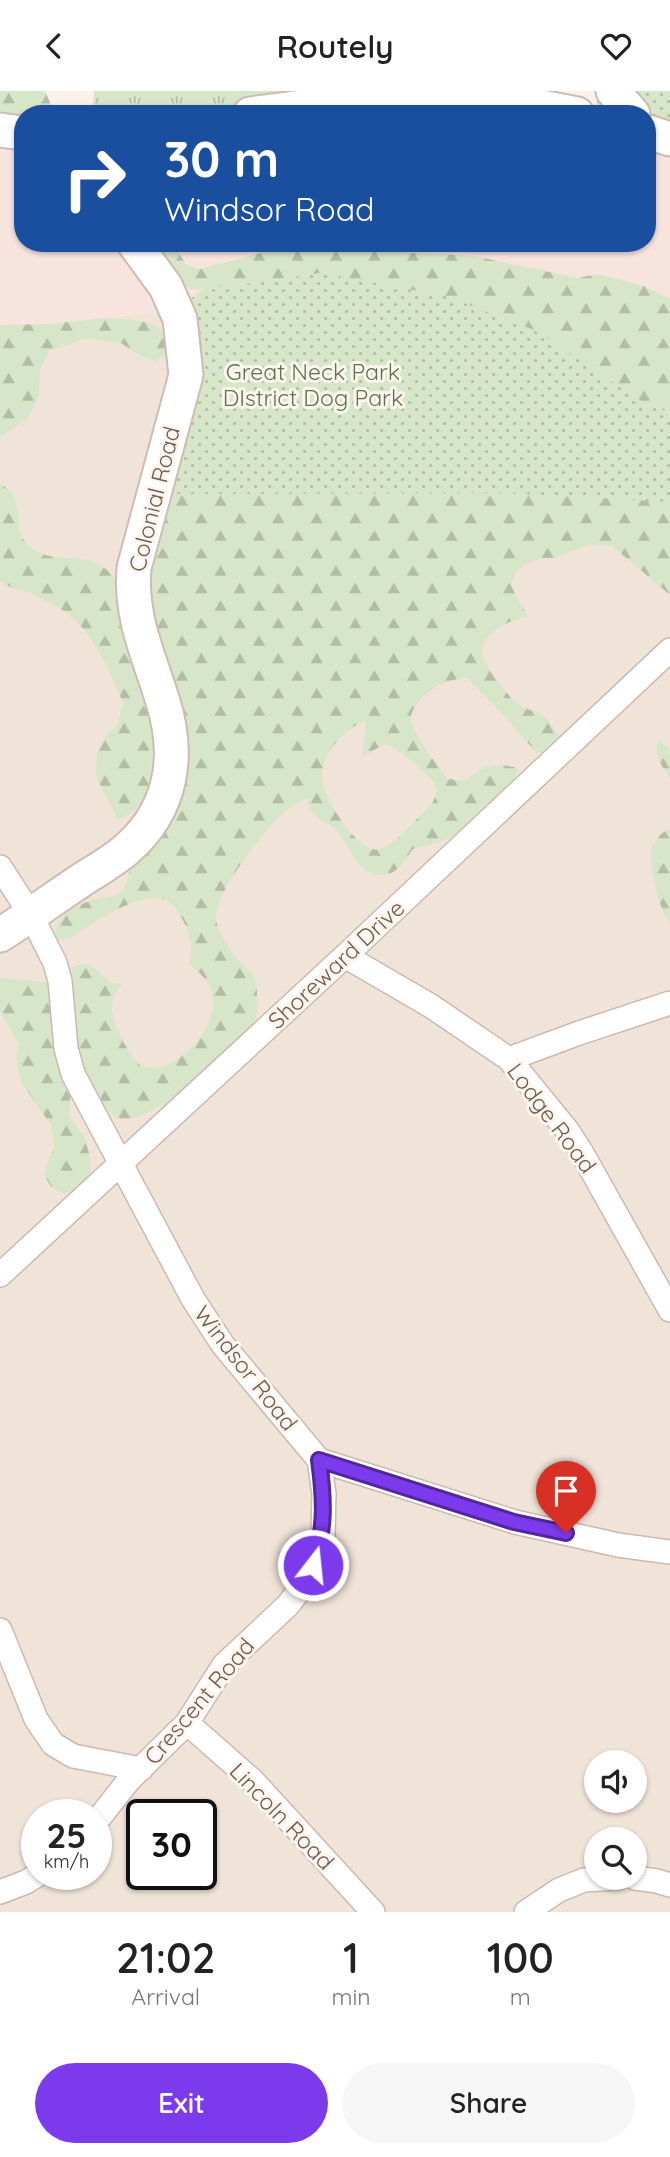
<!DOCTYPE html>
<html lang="en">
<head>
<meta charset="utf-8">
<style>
	body { margin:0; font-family:Quicksand,sans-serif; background:#f6f6f6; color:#222; height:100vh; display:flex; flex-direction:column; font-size:26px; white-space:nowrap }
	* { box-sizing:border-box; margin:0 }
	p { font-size:23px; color:#767676 }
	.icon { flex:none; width:38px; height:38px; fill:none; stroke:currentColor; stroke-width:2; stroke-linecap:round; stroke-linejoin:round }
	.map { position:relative; height:1821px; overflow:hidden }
	.details { display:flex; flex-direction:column; background:#fff; flex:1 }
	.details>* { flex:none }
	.top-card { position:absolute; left:14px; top:14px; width:642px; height:147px; border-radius:28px; box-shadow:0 2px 5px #0004; background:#1a4fa0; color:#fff; overflow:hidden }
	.tools { position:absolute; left:584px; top:1659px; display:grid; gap:14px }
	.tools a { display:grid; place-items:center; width:63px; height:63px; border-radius:50%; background:#fff; box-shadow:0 2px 5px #0004; font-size:35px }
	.speed { position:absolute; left:21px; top:1708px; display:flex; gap:14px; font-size:35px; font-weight:700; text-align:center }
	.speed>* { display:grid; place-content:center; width:91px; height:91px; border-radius:50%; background:#fff; box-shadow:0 2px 5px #0004; line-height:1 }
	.speed small { font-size:18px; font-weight:400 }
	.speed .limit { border:4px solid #111; border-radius:10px; background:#fff; color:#111 }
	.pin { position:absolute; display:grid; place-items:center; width:60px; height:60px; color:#fff; margin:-72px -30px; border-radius:50% 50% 50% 0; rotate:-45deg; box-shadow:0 0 7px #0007 }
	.pin .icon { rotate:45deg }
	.me { position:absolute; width:77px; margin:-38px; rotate:16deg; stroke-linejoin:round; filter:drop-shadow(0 0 5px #0008) }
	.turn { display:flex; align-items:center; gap:24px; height:147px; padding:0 35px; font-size:32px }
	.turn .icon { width:91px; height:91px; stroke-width:2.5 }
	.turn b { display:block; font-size:49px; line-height:60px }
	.eta { display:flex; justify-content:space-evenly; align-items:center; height:119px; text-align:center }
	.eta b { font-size:42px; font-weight:600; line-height:49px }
	.action { display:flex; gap:14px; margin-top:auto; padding:14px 35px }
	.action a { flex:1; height:80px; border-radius:42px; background:#7c3aed; color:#fff; font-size:28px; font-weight:600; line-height:80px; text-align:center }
	.action a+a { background:#f6f6f6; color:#222 }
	header { display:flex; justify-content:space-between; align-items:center; height:91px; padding:0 35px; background:#fff; font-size:32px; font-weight:600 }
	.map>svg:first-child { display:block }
	.residential { fill:#f0e3d8; fill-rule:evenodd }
	.commercial { fill:#f8e4de }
	.grass { fill:url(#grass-tufts) }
	.forest { fill:url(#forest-firs); fill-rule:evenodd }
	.park { fill:url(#park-dots) }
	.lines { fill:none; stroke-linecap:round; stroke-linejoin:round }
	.street-casing { stroke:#cbb9b0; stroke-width:26 }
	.secondary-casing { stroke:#cfbbb1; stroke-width:37 }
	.street { stroke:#fff; stroke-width:23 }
	.secondary { stroke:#fff; stroke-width:33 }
	.route-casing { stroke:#51269a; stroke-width:18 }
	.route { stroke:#7c3aed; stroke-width:12 }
	.labels { text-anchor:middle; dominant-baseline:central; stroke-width:6; stroke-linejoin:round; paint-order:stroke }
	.park-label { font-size:23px; fill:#5a754a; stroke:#fdf6ef }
	.street-label { font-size:23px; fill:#715950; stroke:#fdf6ef }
</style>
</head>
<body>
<header><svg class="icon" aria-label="back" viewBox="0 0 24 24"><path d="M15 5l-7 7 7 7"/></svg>Routely<svg class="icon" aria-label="heart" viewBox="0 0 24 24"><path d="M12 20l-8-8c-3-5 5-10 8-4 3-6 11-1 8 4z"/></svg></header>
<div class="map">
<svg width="670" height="1821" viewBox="0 0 670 1821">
	<defs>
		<pattern id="grass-tufts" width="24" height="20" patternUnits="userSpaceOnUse" patternTransform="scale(1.75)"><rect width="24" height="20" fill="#d7e6c9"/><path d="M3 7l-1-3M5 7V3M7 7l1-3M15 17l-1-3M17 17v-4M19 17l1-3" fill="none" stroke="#b3bda6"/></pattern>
		<pattern id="forest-firs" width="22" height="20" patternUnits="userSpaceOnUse" patternTransform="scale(1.75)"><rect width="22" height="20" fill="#d7e6c9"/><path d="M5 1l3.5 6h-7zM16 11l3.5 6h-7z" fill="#b3bda6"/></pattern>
		<pattern id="park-dots" width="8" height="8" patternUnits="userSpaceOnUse" patternTransform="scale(1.75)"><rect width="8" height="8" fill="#d7e6c9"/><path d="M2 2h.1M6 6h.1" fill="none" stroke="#b3bda6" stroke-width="1.8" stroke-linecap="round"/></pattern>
	</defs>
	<rect width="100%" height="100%" fill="#faf2e9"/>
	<path class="residential" d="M 176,218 L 434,525 L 522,451 L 612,455 L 670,504 L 670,1821 L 0,1821 L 0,240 ZM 597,1671 L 635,1671 L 635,1710 L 597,1710 ZM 37,1724 L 96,1724 L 96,1783 L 37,1783 ZM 142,1724 L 201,1724 L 201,1783 L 142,1783 ZM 597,1748 L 635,1748 L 635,1787 L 597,1787 Z"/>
	<path class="commercial" d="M 0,39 L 23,41 L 23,152 L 648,152 L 648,43 L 670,50 L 670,322 L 644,312 L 176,218 L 0,240 Z"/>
	<path class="grass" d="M 94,0 L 439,0 L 253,23 L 93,23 Z"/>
	<path class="forest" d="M 0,0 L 45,0 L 55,23 L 23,23 L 23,41 L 0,39 Z
		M 155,152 L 172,152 L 186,173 L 199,178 L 299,152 L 370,152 L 398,161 L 474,165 L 578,187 L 598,183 L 644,195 L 670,208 L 670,322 L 644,312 L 603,285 L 670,392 L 670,504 L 612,455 L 588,454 L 555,467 L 542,467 L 527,472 L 517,479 L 511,494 L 519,511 L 528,525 C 512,529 484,539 482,559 C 480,569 491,580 496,588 C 502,596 509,606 517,612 C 524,618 534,619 542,624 C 549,629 554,637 559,645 L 556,657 L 546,662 L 537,662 L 497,617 L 467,587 C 451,588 438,592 426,603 C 420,609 412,617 411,626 C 410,640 439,676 448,688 L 464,690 C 486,675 489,670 518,677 C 511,702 503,698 487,714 C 482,719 479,726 473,731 C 456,748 436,753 413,758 C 404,770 397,785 380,784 C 355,782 350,753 335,738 C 321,725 311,730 307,707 C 297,711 285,719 277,728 C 260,746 215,802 216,827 C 216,837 228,857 235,865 C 241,874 251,879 255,889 C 257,894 257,900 257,905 C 258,917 258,925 252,936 C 218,965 175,1017 130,1028 C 125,1029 120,1027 114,1026 L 101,1011 L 70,1002 L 70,1025 L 84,1046 L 89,1062 L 91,1084 L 76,1101 L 60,1102 L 51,1095 L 45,1086 L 47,1071 L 54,1057 L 51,1034 L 21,991 L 16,965 L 19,954 L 0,920 L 0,887 L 55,892 C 78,867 88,868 111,892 L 122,893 C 119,897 114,903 113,908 C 107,929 128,962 142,976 C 149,976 158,978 164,975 C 191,965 218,933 212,902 C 210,889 198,881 189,873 C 193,855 191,842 181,826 C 179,823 176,816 172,813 C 148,792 91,833 70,847 L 62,849 L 55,847 C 53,824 82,811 101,807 C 106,805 113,806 117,803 C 127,797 130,784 129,774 L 166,703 L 145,561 L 153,403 L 321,182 L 203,199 L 191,198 L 183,194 ZM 366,629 C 364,641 365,653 362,666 C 370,662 380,654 388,654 C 394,654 433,687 435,694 C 437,700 435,706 433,711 C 417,726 401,750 380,758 C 359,765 322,705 322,687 C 322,660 344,639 366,629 Z
		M 104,227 C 131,229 166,226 172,259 L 156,270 L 137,263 L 121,252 L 87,247 L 49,260 L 40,279 L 39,305 L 27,328 L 0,346 L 0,234 L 51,233 Z
		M 0,393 C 28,407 10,434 27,453 C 52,479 87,453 114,486 C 129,505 138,568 144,594 C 147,607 153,622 154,636 C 154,648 150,695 146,705 C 141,717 129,724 118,729 L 96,686 L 97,661 L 107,644 L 118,633 L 123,611 C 108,578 92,536 59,517 C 52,513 43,508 35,504 C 22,499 11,498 0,490 Z
		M 659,648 L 670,660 L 670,687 C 661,674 653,664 659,648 Z
		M 670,737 L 670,833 C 656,811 652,782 651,756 L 661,743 Z"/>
	<path class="park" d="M 597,0 L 670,0 L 670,50 L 648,43 L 648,23 L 597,23 Z
		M 321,182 L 446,205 L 534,239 L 644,312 L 670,322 L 670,411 L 507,402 L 153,403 L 186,284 L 176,218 L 203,199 Z"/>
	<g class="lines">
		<defs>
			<path id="street" d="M 0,776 L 31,824 L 55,872 L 60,890 L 66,957 L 73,983 L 193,1208 L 223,1254 L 319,1369 L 515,1431 L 618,1454 L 670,1461
				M 345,865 L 431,915 L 509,968 L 567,1039 L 582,1062 L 670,1219
				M 509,968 L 579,942 L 670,912
				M 0,1184 L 345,865 L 670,559
				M 0,1539 L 36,1628 L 53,1653 L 73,1665 L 141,1678
				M 187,1632 L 253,1690 L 373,1821
				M 96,1731 L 129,1689 L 187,1632 L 224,1574 L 288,1514 L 302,1496 L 313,1473 L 323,1444 L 324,1403 L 319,1369
				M 635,1787 L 657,1790 L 670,1794
				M 0,1801 L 26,1791 L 39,1783
				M 526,1821 L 559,1799 L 584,1789 L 618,1787"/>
			<path id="secondary" d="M 613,0 L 633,23
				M 250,23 L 349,10 L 446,9 L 531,14 L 577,23
				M 0,39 L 23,42
				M 648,41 L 670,48
				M 0,844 C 27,827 53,808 80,790 C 95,780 114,770 128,757 C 172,718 180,665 163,611 C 149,564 130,528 134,477 L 186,284 L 180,228 L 166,196 L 134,152"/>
		</defs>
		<use href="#street" class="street-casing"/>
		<use href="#secondary" class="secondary-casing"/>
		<use href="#street" class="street"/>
		<use href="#secondary" class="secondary"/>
	</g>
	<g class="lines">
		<defs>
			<path id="route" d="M 313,1474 C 326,1438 324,1406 319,1369 L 514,1431 L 566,1442"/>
		</defs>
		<use href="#route" class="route-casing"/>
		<use href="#route" class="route"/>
	</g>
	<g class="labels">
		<g class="park-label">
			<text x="313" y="280">Great Neck Park<tspan x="313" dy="26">DIstrict Dog Park</tspan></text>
		</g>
		<g class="street-label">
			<text transform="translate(154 408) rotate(-76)">Colonial Road</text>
			<text transform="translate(336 873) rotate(-43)">Shoreward Drive</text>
			<text transform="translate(552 1027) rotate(53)">Lodge Road</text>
			<text transform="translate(246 1277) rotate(52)">Windsor Road</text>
			<text transform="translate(199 1610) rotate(-50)">Crescent Road</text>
			<text transform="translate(282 1725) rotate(46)">Lincoln Road</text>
		</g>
	</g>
</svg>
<div class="tools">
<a><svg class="icon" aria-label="sound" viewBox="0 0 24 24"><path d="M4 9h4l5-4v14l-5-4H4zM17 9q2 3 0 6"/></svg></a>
<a><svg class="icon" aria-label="search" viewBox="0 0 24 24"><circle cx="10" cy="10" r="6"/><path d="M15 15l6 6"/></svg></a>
</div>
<div class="speed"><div>25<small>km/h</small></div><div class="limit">30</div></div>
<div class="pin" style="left:566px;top:1442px;background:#d93025"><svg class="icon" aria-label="arrive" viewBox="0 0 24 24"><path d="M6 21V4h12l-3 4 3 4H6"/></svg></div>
<svg class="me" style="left:313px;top:1474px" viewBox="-20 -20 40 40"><circle r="17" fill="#7c3aed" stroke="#fff" stroke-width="3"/><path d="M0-11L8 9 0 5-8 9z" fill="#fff"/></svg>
<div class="top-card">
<div class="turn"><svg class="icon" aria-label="right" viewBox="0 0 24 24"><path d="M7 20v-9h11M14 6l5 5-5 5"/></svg><div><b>30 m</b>Windsor Road</div></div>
</div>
</div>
<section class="details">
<div class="eta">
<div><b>21:02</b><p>Arrival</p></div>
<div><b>1</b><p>min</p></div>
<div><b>100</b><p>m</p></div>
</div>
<div class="action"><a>Exit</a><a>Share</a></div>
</section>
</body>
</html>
